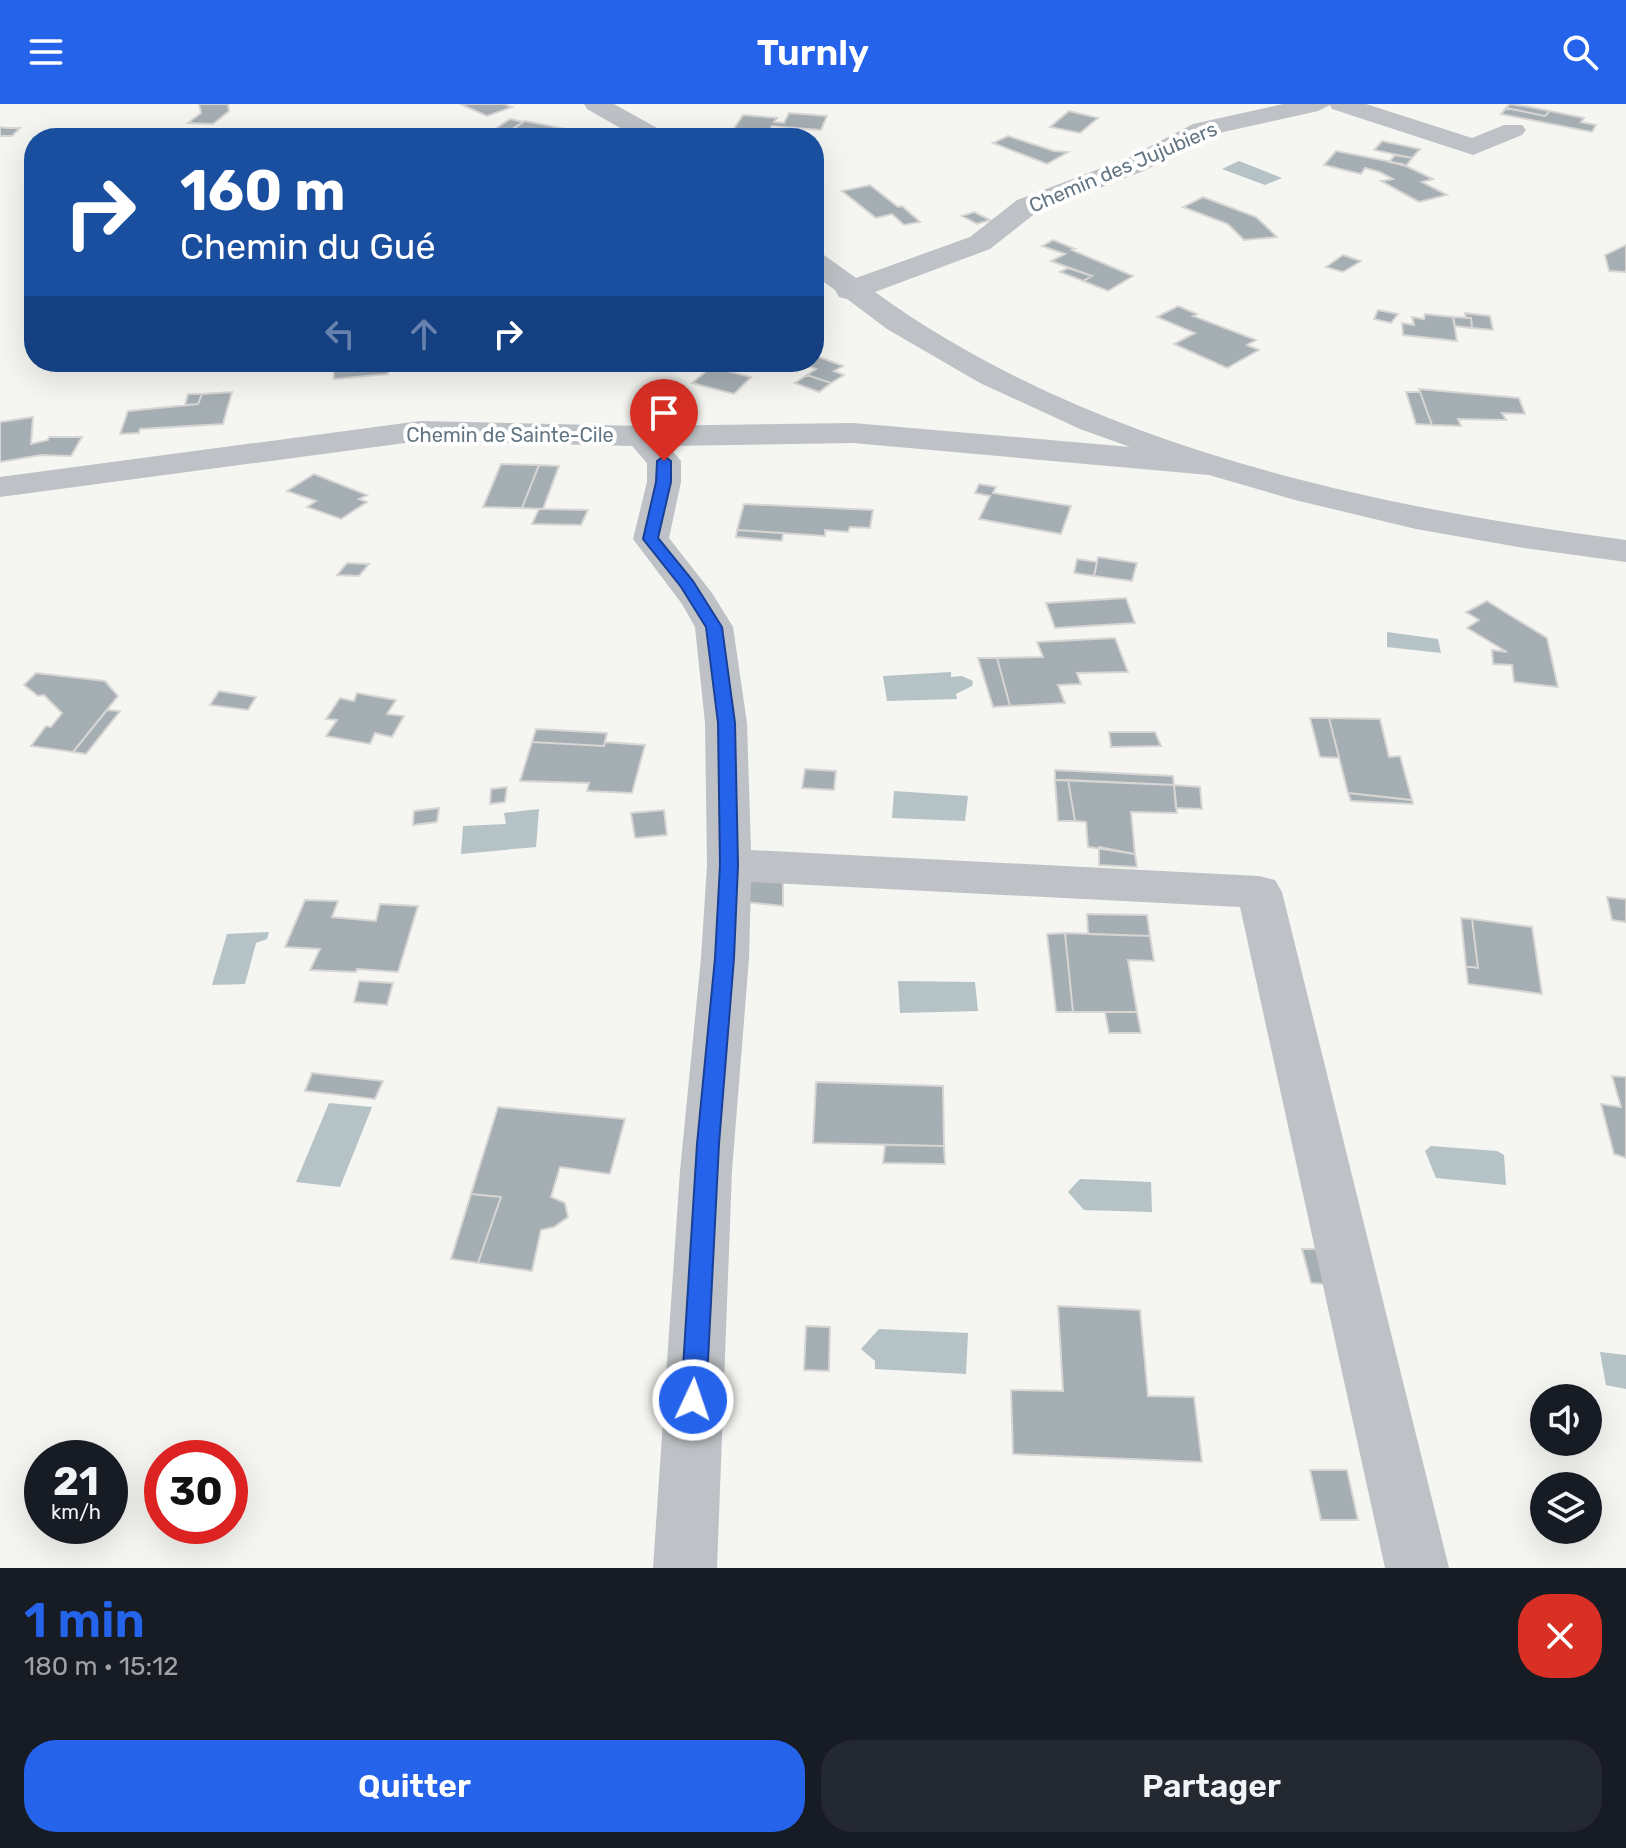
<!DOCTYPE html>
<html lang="fr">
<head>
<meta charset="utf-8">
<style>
	body { margin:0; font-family:Rubik,sans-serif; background:#242831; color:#f1f3f6; height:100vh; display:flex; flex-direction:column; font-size:30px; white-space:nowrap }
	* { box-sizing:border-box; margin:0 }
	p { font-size:26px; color:#9ea1a6 }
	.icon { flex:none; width:44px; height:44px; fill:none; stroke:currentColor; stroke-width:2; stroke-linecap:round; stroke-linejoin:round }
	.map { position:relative; height:1464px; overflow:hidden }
	.details { display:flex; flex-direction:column; background:#171b24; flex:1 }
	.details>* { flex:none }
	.top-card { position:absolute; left:24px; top:24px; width:800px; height:244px; border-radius:32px; box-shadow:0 8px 32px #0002; background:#1a4fa0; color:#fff; overflow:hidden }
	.buttons { position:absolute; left:1530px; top:1280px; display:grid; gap:16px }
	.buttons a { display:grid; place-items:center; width:72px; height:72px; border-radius:50%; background:#171b24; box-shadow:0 8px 32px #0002; font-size:40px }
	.speed { position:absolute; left:24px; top:1336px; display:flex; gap:16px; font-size:40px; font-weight:700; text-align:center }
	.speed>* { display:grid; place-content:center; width:104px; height:104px; border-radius:50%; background:#171b24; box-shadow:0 8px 32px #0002; line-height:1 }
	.speed small { font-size:20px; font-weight:400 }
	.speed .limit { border:12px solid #d22; background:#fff; color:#111 }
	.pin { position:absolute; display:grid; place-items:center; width:68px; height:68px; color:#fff; margin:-82px -34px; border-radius:50% 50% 50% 0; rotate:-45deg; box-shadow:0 0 8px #0007 }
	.pin .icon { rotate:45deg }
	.me { position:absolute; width:88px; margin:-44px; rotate:3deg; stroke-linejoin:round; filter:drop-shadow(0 0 6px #0008) }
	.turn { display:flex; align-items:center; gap:28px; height:168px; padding:0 24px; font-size:36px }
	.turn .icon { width:104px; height:104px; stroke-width:2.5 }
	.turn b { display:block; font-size:56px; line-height:68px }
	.lanes { display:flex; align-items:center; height:76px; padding:0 24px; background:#0003; justify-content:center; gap:40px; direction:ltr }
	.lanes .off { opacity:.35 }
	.round { display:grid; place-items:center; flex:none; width:84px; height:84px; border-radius:32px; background:#242831 }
	.headline { display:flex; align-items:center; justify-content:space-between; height:136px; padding:0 24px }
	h1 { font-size:48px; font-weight:600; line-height:60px; color:#2563eb }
	.action { display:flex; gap:16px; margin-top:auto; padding:16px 24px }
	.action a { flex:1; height:92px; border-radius:32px; background:#2563eb; color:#fff; font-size:32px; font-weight:600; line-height:92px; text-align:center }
	.action a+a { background:#242831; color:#f1f3f6 }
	header { display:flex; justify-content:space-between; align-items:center; height:104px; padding:0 24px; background:#2563eb; color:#fff; font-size:36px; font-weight:600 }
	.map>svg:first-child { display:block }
	.water { fill:#b5c2c6 }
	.building { fill:#a5aeb3; stroke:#d7d6d4; stroke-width:2 }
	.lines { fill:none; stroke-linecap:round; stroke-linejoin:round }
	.minor { fill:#bec2c6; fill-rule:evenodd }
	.route { fill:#2563eb; stroke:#184099; stroke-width:2 }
	.labels { text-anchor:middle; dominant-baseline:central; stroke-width:8; stroke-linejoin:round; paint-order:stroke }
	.far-street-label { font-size:20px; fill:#647683; stroke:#fff }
</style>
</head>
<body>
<header><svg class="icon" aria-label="menu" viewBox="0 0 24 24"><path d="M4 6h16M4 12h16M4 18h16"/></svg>Turnly<svg class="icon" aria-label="search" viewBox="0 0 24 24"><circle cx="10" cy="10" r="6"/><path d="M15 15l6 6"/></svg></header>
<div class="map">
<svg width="1626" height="1464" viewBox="0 0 1626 1464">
	<rect width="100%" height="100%" fill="#f5f5f1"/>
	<path class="water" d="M 1239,57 L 1282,74 L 1265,81 L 1222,65 Z
		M 1387,528 L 1438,535 L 1441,549 L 1387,543 Z
		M 951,568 L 951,573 L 962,572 L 973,577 L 972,582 L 956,590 L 957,595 L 887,597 L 883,572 Z
		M 894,687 L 968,692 L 965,717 L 892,714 Z
		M 539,705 L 536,743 L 461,750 L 463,722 L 506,720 L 504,709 Z
		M 269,828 L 267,835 L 256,839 L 245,880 L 212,881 L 227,830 Z
		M 898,877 L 975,878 L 978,907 L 900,909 Z
		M 329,999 L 372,1003 L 340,1083 L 296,1078 Z
		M 1431,1042 L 1497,1047 L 1504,1051 L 1506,1081 L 1436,1074 L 1425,1047 Z
		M 1080,1075 L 1151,1078 L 1152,1108 L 1084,1106 L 1068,1088 Z
		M 879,1225 L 968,1229 L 966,1270 L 875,1265 L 875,1257 L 861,1245 Z
		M 1600,1248 L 1626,1251 L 1626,1285 L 1606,1281 Z"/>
	<path class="building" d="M 199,0 L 228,0 L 229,7 L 213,20 L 188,19 L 201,9 Z
		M 460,0 L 504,0 L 512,3 L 487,12 Z
		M 1510,0 L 1530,3 L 1550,7 L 1545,12 L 1506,4 Z
		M 1506,4 L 1545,12 L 1550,7 L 1584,14 L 1581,18 L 1596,21 L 1592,28 L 1501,10 Z
		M 1069,7 L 1098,14 L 1080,29 L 1050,23 Z
		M 789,9 L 827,12 L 821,26 L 772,22 L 768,29 L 733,26 L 743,11 L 777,14 L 774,18 L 784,19 Z
		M 510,15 L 523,18 L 502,32 L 489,29 Z
		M 525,17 L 571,26 L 564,29 L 584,33 L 501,33 Z
		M 0,23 L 7,24 L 20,24 L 12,32 L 0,32 Z
		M 1008,32 L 1054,47 L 1068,48 L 1047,60 L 993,39 Z
		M 1382,37 L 1420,45 L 1412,54 L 1374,46 Z
		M 1336,47 L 1402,60 L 1433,75 L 1422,78 L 1447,91 L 1419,98 L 1381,77 L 1393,75 L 1380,68 L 1365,64 L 1361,70 L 1324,61 Z
		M 1395,51 L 1412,54 L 1406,62 L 1389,58 Z
		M 870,81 L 898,103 L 902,102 L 920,118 L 904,121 L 892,110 L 876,114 L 842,87 Z
		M 1203,93 L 1256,113 L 1277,133 L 1244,136 L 1228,120 L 1183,103 Z
		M 974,108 L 990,116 L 977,120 L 962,112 Z
		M 1053,136 L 1075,145 L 1072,146 L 1133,172 L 1108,187 L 1083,177 L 1092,172 L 1051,157 L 1065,150 L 1042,142 Z
		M 1626,141 L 1626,168 L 1609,167 L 1605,151 Z
		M 1343,151 L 1361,157 L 1343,168 L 1326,163 Z
		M 1068,164 L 1092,172 L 1083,177 L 1060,168 Z
		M 1178,202 L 1197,210 L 1193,212 L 1256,236 L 1247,241 L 1259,246 L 1227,264 L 1174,240 L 1195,229 L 1157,213 Z
		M 1378,206 L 1398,210 L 1391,219 L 1374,215 Z
		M 1465,209 L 1490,212 L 1493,226 L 1472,224 L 1471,214 L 1466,214 Z
		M 1425,210 L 1453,213 L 1457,237 L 1403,231 L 1402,219 L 1414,221 L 1412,213 L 1424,215 Z
		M 1453,213 L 1471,214 L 1472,224 L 1455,222 Z
		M 814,251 L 843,262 L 834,267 L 844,271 L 831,279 L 807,271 L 816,265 L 796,258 L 814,258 Z
		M 333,258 L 389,258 L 388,270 L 334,275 Z
		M 711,263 L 751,273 L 734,290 L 692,279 Z
		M 807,271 L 831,279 L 819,288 L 795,279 Z
		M 1419,285 L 1519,294 L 1525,310 L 1502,309 L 1506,316 L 1458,315 L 1461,322 L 1432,321 Z
		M 232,288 L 223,320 L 140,325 L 139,329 L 120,330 L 128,307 L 198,300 L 202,290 Z
		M 1406,288 L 1420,288 L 1432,321 L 1416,320 Z
		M 188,290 L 202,290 L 198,300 L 185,301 Z
		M 33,313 L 31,340 L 48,336 L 49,333 L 82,333 L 71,352 L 41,351 L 0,358 L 0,318 Z
		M 501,360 L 539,361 L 522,404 L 483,403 Z
		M 539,361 L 559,362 L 543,405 L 522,404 Z
		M 314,370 L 367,391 L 359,395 L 367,398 L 341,415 L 307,403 L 316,397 L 287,387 Z
		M 979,380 L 996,383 L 993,389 L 1071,402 L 1061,430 L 979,415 L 990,392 L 975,389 Z
		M 744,400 L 873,406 L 870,424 L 850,423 L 848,428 L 825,426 L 825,432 L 737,426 Z
		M 539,405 L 543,405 L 588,406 L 581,421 L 532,420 Z
		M 737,426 L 783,429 L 782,437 L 736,433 Z
		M 1098,453 L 1137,459 L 1132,477 L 1094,472 Z
		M 1077,455 L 1097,458 L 1094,472 L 1074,469 Z
		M 347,459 L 369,460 L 359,472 L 337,471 Z
		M 1126,494 L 1135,519 L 1055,524 L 1046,499 Z
		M 1487,497 L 1547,534 L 1558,583 L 1514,578 L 1512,561 L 1493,560 L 1492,546 L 1507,548 L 1467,524 L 1479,516 L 1466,508 Z
		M 1115,534 L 1128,568 L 1077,569 L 1081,580 L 1058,581 L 1065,599 L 1010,602 L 997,554 L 1043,553 L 1037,538 Z
		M 978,554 L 997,554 L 1010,602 L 993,603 Z
		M 36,569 L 105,577 L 118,592 L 73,648 L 31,642 L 46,622 L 51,623 L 62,609 L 44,591 L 38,592 L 24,581 Z
		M 219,587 L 256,593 L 248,606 L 210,601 Z
		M 357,589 L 396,596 L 387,610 L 404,612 L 392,633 L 375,629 L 370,640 L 326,632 L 337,616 L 326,615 L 340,594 L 354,597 Z
		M 107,606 L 120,607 L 86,650 L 73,648 Z
		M 1310,614 L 1329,614 L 1339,654 L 1320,653 Z
		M 1329,614 L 1380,615 L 1389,653 L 1400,652 L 1412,696 L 1348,689 Z
		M 536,625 L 607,629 L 604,642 L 532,638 Z
		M 1109,628 L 1155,628 L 1161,642 L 1111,643 Z
		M 532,638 L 604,642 L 605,638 L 645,641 L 632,689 L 587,687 L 589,679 L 520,677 Z
		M 805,665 L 836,667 L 834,686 L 802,684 Z
		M 1055,666 L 1173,672 L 1174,681 L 1055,676 Z
		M 1055,676 L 1068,676 L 1075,717 L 1058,717 Z
		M 1068,676 L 1174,681 L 1177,709 L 1131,708 L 1135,750 L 1088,743 L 1086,718 L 1075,717 Z
		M 1174,681 L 1200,683 L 1202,705 L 1176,704 Z
		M 507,683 L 505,698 L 490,700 L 491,685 Z
		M 1348,689 L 1412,696 L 1413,700 L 1351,697 Z
		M 439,704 L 437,718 L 413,721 L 414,707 Z
		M 664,706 L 667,731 L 635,734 L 631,709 Z
		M 1099,743 L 1135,750 L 1137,763 L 1099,761 Z
		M 745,774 L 783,776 L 783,802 L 744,798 Z
		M 1607,793 L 1626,795 L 1626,818 L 1612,816 Z
		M 305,796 L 338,797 L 332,813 L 376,817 L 380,800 L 418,802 L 398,868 L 357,865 L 356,868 L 310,866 L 320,845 L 285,843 Z
		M 1087,810 L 1147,811 L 1150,832 L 1088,830 Z
		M 1461,814 L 1472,815 L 1478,864 L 1466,862 Z
		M 1472,815 L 1532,823 L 1542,890 L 1468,880 L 1466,862 L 1478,864 Z
		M 1065,829 L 1073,908 L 1056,908 L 1047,830 Z
		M 1065,829 L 1150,832 L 1154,857 L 1128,856 L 1137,908 L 1073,908 Z
		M 359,877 L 393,879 L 387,901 L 354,898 Z
		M 1105,908 L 1137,908 L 1141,929 L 1109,929 Z
		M 312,969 L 383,977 L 375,995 L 305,987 Z
		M 1612,972 L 1626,973 L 1626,1054 L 1614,1050 L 1601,1000 L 1621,1003 Z
		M 816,978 L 943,982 L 944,1042 L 813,1039 Z
		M 498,1003 L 625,1015 L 610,1070 L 560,1063 L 551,1093 L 565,1099 L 568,1113 L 554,1123 L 541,1126 L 532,1167 L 478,1159 L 501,1093 L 471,1090 Z
		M 885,1041 L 944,1042 L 945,1060 L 883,1059 Z
		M 471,1090 L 501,1093 L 478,1159 L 451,1155 Z
		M 1302,1145 L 1327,1145 L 1338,1181 L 1311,1179 Z
		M 1058,1202 L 1140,1206 L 1148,1292 L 1194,1293 L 1202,1358 L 1013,1350 L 1011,1286 L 1063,1287 Z
		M 806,1222 L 830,1223 L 829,1267 L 804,1266 Z
		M 1310,1366 L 1347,1366 L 1358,1416 L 1321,1416 Z"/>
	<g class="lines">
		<path class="minor" d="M 584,0 L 614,0 L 666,29 L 670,34 L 638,34 L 587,5 Z
			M 1283,0 L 1366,0 L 1472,34 L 1504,21 L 1522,21 L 1526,26 L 1522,31 L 1473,51 L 1332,5 L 1330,1 L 1318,7 L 1210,31 L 1146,66 L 1037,108 L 990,145 L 875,188 C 1089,343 1368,402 1626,436 L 1626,458 L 1524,444 L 1416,425 L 1295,396 L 1209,371 L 853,339 L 668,342 L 681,357 L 681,378 L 669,434 L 712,489 L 733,523 L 747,619 L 751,746 L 1259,772 L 1275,776 L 1282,788 L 1449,1464 L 1385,1464 L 1240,803 L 751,778 L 749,854 L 732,1067 L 717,1464 L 653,1464 L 680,1067 L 701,854 L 707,761 L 705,619 L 695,523 L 682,500 L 633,435 L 647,378 L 647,359 L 632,342 L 420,337 L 0,393 L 0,373 L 420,317 L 641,322 L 853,319 L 1130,343 L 1080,325 L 980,279 L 887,225 L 847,195 L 839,193 L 835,186 L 814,171 L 814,148 L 824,151 L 856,174 L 970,133 L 1017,96 L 1128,54 L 1193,20 Z"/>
	</g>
	<path class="route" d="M 664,352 L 671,357 L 671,378 L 658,434 L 693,477 L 722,523 L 735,619 L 738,761 L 734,854 L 719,1040 L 706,1296 L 702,1304 L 693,1307 L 685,1304 L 681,1296 L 697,1040 L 715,854 L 720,761 L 718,619 L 706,523 L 681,483 L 643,435 L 656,378 L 657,357 Z"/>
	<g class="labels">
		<g class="far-street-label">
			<text transform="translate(1123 63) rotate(-23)">Chemin des Jujubiers</text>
			<text x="510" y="331">Chemin de Sainte-Cile</text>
		</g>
	</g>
</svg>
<div class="buttons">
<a><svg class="icon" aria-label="sound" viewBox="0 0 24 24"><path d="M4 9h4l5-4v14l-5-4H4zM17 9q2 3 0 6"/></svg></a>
<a><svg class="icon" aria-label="layers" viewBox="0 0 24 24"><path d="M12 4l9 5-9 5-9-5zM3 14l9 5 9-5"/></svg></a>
</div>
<div class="speed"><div>21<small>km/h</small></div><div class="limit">30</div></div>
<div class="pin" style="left:664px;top:357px;background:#d93025"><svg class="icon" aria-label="arrive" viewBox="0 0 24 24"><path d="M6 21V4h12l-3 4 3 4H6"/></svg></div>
<svg class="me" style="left:693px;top:1296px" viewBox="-20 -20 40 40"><circle r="17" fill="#2563eb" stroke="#fff" stroke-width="3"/><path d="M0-11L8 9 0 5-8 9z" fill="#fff"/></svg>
<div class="top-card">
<div class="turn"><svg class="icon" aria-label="right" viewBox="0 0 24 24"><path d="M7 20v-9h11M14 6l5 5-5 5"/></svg><div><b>160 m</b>Chemin du Gué</div></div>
<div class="lanes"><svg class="icon off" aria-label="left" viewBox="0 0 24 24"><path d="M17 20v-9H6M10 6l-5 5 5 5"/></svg><svg class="icon off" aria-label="ahead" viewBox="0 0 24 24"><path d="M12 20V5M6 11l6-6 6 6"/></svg><svg class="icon" aria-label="right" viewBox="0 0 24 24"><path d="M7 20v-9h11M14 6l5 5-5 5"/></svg></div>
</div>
</div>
<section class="details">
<div class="headline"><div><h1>1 min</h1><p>180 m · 15:12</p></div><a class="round" style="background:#d93025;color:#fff"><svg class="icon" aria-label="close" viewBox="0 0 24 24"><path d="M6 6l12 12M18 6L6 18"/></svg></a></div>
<div class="action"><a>Quitter</a><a>Partager</a></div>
</section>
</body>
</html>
